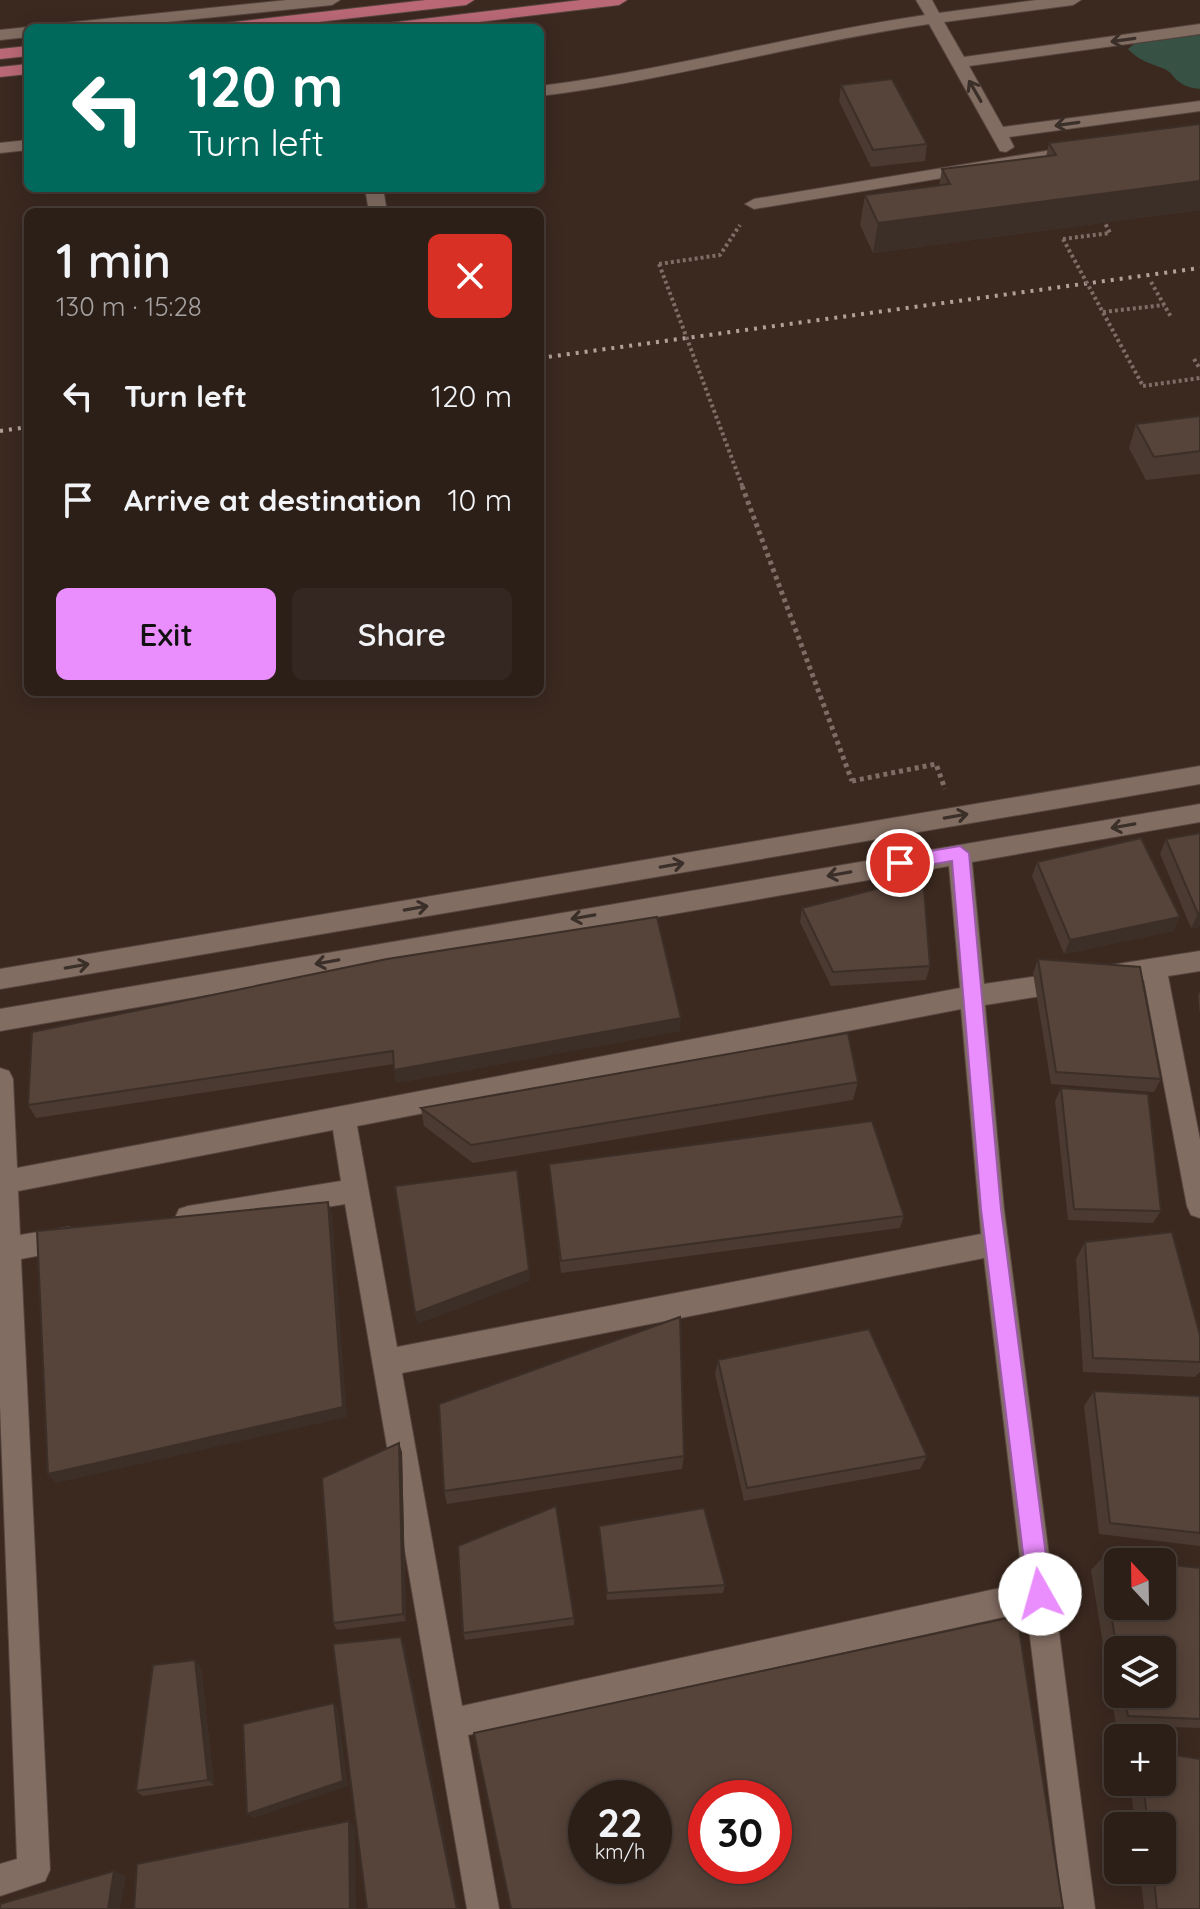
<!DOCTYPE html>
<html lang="en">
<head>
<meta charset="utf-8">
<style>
	body { margin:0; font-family:Quicksand,sans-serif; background:#342721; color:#f1f3f6; height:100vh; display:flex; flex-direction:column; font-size:30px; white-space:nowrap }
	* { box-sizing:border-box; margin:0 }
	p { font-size:26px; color:#a6a2a2 }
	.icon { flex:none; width:44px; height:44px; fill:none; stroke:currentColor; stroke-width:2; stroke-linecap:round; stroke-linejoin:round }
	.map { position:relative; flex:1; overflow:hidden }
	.sheet { position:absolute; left:24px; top:208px; width:520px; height:488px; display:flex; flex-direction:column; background:#2c1f18; border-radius:12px; box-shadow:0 4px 20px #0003,0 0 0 2px #483d37 }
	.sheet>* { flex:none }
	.banner { position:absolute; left:24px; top:24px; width:520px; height:168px; border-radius:12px; box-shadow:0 4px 20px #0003,0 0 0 2px #483d37; background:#00695c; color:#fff; overflow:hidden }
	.needle { width:52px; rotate:338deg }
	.buttons { position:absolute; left:1104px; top:1548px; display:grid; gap:16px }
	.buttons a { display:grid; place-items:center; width:72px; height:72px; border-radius:12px; background:#2c1f18; box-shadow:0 4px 20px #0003,0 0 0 2px #483d37; font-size:40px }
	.speed { position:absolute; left:568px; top:1780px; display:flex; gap:16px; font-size:40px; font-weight:700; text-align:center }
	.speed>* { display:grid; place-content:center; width:104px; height:104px; border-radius:50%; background:#2c1f18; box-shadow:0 4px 20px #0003,0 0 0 2px #483d37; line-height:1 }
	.speed small { font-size:20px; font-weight:400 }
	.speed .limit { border:12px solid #d22; background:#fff; color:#111 }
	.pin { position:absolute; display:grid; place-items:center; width:68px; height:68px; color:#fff; margin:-34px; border:4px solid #fff; border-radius:50%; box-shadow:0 2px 8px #0007 }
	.me { position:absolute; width:88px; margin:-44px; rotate:353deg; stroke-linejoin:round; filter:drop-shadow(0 0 6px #0008) }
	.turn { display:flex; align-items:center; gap:28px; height:168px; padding:0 32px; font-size:36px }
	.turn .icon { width:104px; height:104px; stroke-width:2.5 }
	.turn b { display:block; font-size:56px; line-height:68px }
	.round { display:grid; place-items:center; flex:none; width:84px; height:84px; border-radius:12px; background:#342721 }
	.head { display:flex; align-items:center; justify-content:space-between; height:136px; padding:0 32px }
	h1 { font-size:48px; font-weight:600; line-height:60px }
	.primary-button { display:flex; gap:16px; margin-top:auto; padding:16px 32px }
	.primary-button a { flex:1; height:92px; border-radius:12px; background:#ea8dfd; color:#111; font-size:32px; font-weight:600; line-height:92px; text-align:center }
	.primary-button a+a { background:#342721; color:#f1f3f6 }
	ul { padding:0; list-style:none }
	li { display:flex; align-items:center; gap:24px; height:104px; padding:0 32px }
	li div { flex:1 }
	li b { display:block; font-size:30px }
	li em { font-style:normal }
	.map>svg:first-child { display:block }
	.green { fill:#375144 }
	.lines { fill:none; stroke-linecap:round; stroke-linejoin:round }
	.minor-casing { stroke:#55453e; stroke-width:2 }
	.major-casing { stroke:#55453e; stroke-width:2 }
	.path-far1 { stroke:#7d6d66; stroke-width:4; stroke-dasharray:3 3; stroke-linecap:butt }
	.path { stroke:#7d6d66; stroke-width:5; stroke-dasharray:4 4; stroke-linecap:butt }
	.minor { fill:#826d62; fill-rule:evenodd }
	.major { fill:#ba6876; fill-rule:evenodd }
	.rail { stroke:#b0a29b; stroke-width:4; stroke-dasharray:3 6; stroke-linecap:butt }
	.path-bridge-far1 { stroke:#7d6d66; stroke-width:4; stroke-dasharray:3 3; stroke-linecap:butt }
	.path-bridge { stroke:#7d6d66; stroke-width:5; stroke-dasharray:4 4; stroke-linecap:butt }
	.wall { fill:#4a3a31; fill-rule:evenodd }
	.shaded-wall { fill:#3c2f28 }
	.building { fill:#564339; stroke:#3c2f28; stroke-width:2; fill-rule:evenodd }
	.oneway { stroke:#3b2f29 }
	.route { fill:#ea8dfd; stroke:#985ca4; stroke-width:2 }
</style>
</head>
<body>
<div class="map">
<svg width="1200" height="1909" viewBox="0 0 1200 1909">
	<rect width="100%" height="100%" fill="#3b2920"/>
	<path class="green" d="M 1200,35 L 1200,89 C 1172,86 1176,72 1162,68 C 1147,62 1140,61 1128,49 L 1134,44 Z"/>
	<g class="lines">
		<defs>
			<path id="minor" d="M 287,0 L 340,0 L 332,5 L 109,28 L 56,28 L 64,23 Z
				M 916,0 L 932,0 L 939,13 L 1037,0 L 1081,0 L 1073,5 L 944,22 L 964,57 L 1200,24 L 1200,34 L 969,66 L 1003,127 L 1200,101 L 1200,111 L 1009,137 L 1014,147 L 1006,152 L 1000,151 L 929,24 C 799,43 671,80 540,96 L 540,86 C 670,70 795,34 925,15 Z
				M 28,27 L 31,28 L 28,28 L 28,37 L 0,40 L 0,30 Z
				M 28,140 L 28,150 L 0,153 L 0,143 Z
				M 1076,146 L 1084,151 L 1082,155 L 754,209 L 745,204 L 754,199 Z
				M 365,188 L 383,188 L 387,212 L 369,212 Z
				M 1200,766 L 1200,784 L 0,989 L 0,969 Z
				M 1200,804 L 1200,822 L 972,862 L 984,984 L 1067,972 L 1076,975 L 1079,982 L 1076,989 L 1067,992 L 985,1005 L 1004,1209 L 1095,1909 L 1063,1909 L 1027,1612 L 468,1735 L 499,1909 L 467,1909 L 345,1204 L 188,1230 L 179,1227 L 175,1218 L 179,1209 L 188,1206 L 341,1181 L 333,1130 L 18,1191 L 20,1235 L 69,1227 L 78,1230 L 82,1239 L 78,1248 L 21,1259 L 50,1870 L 45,1881 L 0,1896 L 0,1864 L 17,1859 L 0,1405 L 0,1068 L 9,1071 L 13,1079 L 17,1168 L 960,988 L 949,866 L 0,1031 L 0,1009 ZM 961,1009 L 981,1234 L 397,1347 L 357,1126 ZM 984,1258 L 1023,1583 L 462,1706 L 402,1373 Z
				M 1200,951 L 1200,971 L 1168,976 L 1200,1140 L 1200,1218 L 1191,1215 L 1187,1206 L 1144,980 L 1111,985 L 1102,982 L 1099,975 L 1102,968 L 1111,965 Z"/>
			<path id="major" d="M 426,0 L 474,0 L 466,5 L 266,28 L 218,28 L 226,23 Z
				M 581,0 L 627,0 L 619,5 L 428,28 L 381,28 L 389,23 Z
				M 28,46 L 28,56 L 0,59 L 0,49 Z
				M 28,64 L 28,74 L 0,77 L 0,67 Z"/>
		</defs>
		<use href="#minor" class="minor-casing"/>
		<use href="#major" class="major-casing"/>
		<path class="path-far1" d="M 1063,239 L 1110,233 L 1105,223
			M 659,264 L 720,255 L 740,225
			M 1151,282 L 1171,317
			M 1103,312 L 1164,305
			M 1194,359 L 1200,369
			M 1143,386 L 1200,378"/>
		<path class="path" d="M 852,781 L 936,764 L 945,789"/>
		<use href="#minor" class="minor"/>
		<use href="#major" class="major"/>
		<path class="rail" d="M 540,358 L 1200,268
			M 0,431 L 28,427"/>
		<path class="path-bridge-far1" d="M 1063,239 L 1143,386
			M 659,264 L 743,488"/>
		<path class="path-bridge" d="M 742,486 L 852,781"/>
	</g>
	<path class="wall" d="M 841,85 L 927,144 L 925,161 L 871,167 L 839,101 Z
		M 1200,124 L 1200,210 L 873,253 L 860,225 L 865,195 L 939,186 L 942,169 L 1046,157 L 1049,143 Z
		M 1200,416 L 1200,474 L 1146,480 L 1129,448 L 1136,424 Z
		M 1200,833 L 1200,927 L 1191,928 L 1160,854 L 1166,839 Z
		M 1037,862 L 1180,917 L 1173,931 L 1064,954 L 1032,876 Z
		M 802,908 L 930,966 L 926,980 L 831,986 L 800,922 Z
		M 1038,959 L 1161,1079 L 1154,1092 L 1051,1084 L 1033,973 Z
		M 1200,991 L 1200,1014 L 1198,996 Z
		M 680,1031 L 396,1083 L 394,1064 L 36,1118 L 28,1105 L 32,1032 Z
		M 858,1082 L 853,1100 L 473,1163 L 424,1126 L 421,1108 Z
		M 1061,1088 L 1161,1211 L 1153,1223 L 1068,1220 L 1055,1101 Z
		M 549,1164 L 904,1216 L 900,1228 L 561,1273 Z
		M 1085,1242 L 1200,1335 L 1200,1372 L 1195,1377 L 1083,1372 L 1076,1259 Z
		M 718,1360 L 927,1456 L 920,1469 L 744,1501 L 715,1374 Z
		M 1094,1391 L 1200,1396 L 1200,1546 L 1099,1534 L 1084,1406 Z
		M 402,1452 L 406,1621 L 337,1630 L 333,1623 Z
		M 684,1456 L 682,1469 L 447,1504 L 444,1491 Z
		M 599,1526 L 725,1585 L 723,1593 L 607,1600 Z
		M 1102,1558 L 1200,1568 L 1200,1728 L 1116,1725 L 1091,1570 ZM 1118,1650 L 1162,1694 L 1118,1694 Z
		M 574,1618 L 574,1625 L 465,1640 L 463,1633 Z
		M 201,1667 L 214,1785 L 143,1796 L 136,1791 Z
		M 1130,1782 L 1162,1782 L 1200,1909 L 1144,1909 L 1140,1870 L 1162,1870 L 1162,1826 L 1135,1826 Z"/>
	<path class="shaded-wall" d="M 1200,181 L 1200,210 L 873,253 L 878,223 Z
		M 1198,914 L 1200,914 L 1200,927 L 1191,928 Z
		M 1180,917 L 1173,931 L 1064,954 L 1070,940 Z
		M 681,1018 L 680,1031 L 396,1083 L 394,1070 Z
		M 328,1202 L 332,1214 L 347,1417 L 56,1483 L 48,1474 Z
		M 529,1270 L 530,1281 L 418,1324 L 415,1313 Z
		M 399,1443 L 402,1452 L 406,1621 L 403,1614 Z
		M 401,1637 L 405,1647 L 459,1909 L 457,1909 Z
		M 195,1660 L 201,1667 L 214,1785 L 208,1780 Z
		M 334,1703 L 338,1709 L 348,1786 L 253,1818 L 247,1814 Z
		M 349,1821 L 355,1827 L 356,1909 L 350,1909 Z
		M 114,1871 L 126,1876 L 120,1909 L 108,1909 Z"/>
	<path class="building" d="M 892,79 L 927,144 L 873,150 L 841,85 Z
		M 1200,124 L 1200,181 L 878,223 L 865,195 L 950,184 L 942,169 L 1056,155 L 1049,143 Z
		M 1200,416 L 1200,451 L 1154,457 L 1136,424 Z
		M 1200,833 L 1200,914 L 1198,914 L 1166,839 Z
		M 1141,838 L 1180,917 L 1070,940 L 1037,862 Z
		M 923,877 L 930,966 L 833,972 L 802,908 Z
		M 657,917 L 681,1018 L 394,1070 L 393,1051 L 28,1105 L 32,1032 L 387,959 Z
		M 1038,959 L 1140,967 L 1161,1079 L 1056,1072 Z
		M 848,1033 L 858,1082 L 471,1145 L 421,1108 Z
		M 1061,1088 L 1148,1094 L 1161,1211 L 1074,1209 Z
		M 872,1121 L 904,1216 L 561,1261 L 549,1164 Z
		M 517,1170 L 529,1270 L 415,1313 L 395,1186 Z
		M 328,1202 L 343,1407 L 48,1474 L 37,1231 Z
		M 1172,1232 L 1200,1335 L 1200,1362 L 1093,1358 L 1085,1242 Z
		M 680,1317 L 684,1456 L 444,1491 L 439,1404 Z
		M 869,1329 L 927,1456 L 747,1488 L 718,1360 Z
		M 1094,1391 L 1200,1396 L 1200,1533 L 1110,1523 Z
		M 399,1443 L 403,1614 L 333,1623 L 322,1478 Z
		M 556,1506 L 574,1618 L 463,1633 L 458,1546 Z
		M 704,1508 L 725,1585 L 607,1593 L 599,1526 Z
		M 1102,1558 L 1139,1562 L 1118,1562 L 1118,1606 L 1162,1606 L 1162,1564 L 1200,1568 L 1200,1719 L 1128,1716 L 1124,1694 L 1162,1694 L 1162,1650 L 1118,1650 L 1118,1656 Z
		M 1017,1616 L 1063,1908 L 511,1909 L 474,1733 ZM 586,1798 L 654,1798 L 654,1866 L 586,1866 ZM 706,1798 L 774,1798 L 774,1866 L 706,1866 Z
		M 401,1637 L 457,1909 L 367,1909 L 333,1644 Z
		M 195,1660 L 208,1780 L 136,1791 L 153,1665 Z
		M 334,1703 L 343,1781 L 247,1814 L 243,1724 Z
		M 1162,1753 L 1200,1759 L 1200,1909 L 1157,1909 L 1153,1870 L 1162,1870 L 1162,1826 L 1148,1826 L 1143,1782 L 1162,1782 Z
		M 349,1821 L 350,1909 L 134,1909 L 137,1864 Z
		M 114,1871 L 108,1909 L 0,1909 L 0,1904 Z"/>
	<defs><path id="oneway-shaft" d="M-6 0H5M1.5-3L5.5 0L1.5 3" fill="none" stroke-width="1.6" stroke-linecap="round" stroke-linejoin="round" transform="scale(2)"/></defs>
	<g class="oneway">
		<use href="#oneway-shaft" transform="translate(1123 40) rotate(172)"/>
		<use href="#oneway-shaft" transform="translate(975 91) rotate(-120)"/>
		<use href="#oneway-shaft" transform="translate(1067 124) rotate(172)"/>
		<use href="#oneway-shaft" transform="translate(956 816) rotate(-10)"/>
		<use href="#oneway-shaft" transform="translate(1123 826) rotate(170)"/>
		<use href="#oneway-shaft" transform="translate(672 865) rotate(-10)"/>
		<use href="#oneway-shaft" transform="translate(839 874) rotate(170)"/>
		<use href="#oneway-shaft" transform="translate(416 908) rotate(-10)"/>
		<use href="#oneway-shaft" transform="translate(583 917) rotate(170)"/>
		<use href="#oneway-shaft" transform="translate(327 962) rotate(170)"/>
		<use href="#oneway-shaft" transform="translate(77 966) rotate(-10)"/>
	</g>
	<path class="route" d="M 960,846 L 969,853 L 1001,1209 L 1051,1594 L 1048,1602 L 1040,1605 L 1032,1602 L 1028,1594 L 981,1209 L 952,861 L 900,870 L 891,863 L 900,856 Z"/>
</svg>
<div class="buttons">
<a><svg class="needle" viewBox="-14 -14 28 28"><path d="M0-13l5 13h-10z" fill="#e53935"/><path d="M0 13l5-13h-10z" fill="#a6a2a2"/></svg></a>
<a><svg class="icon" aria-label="layers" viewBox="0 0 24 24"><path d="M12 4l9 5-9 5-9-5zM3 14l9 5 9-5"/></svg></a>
<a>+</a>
<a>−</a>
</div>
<div class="speed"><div>22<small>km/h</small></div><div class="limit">30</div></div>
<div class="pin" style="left:900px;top:863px;background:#d93025"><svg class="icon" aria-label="arrive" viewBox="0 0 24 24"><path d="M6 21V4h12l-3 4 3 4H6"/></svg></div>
<svg class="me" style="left:1040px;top:1594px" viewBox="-20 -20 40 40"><circle r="19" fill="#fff"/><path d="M0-13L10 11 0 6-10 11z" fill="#ea8dfd"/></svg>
<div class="banner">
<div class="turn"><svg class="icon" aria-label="left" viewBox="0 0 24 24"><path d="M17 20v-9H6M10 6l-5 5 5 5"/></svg><div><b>120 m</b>Turn left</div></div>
</div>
<section class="sheet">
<div class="head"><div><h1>1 min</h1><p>130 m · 15:28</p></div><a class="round" style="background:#d93025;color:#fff"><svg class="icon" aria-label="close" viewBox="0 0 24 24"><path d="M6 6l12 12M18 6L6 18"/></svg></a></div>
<ul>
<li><svg class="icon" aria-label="left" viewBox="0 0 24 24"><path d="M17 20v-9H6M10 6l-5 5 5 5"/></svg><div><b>Turn left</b></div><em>120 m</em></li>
<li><svg class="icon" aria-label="arrive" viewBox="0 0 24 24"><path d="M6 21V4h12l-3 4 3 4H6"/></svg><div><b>Arrive at destination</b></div><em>10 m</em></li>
</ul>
<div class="primary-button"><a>Exit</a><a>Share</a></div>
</section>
</div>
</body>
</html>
